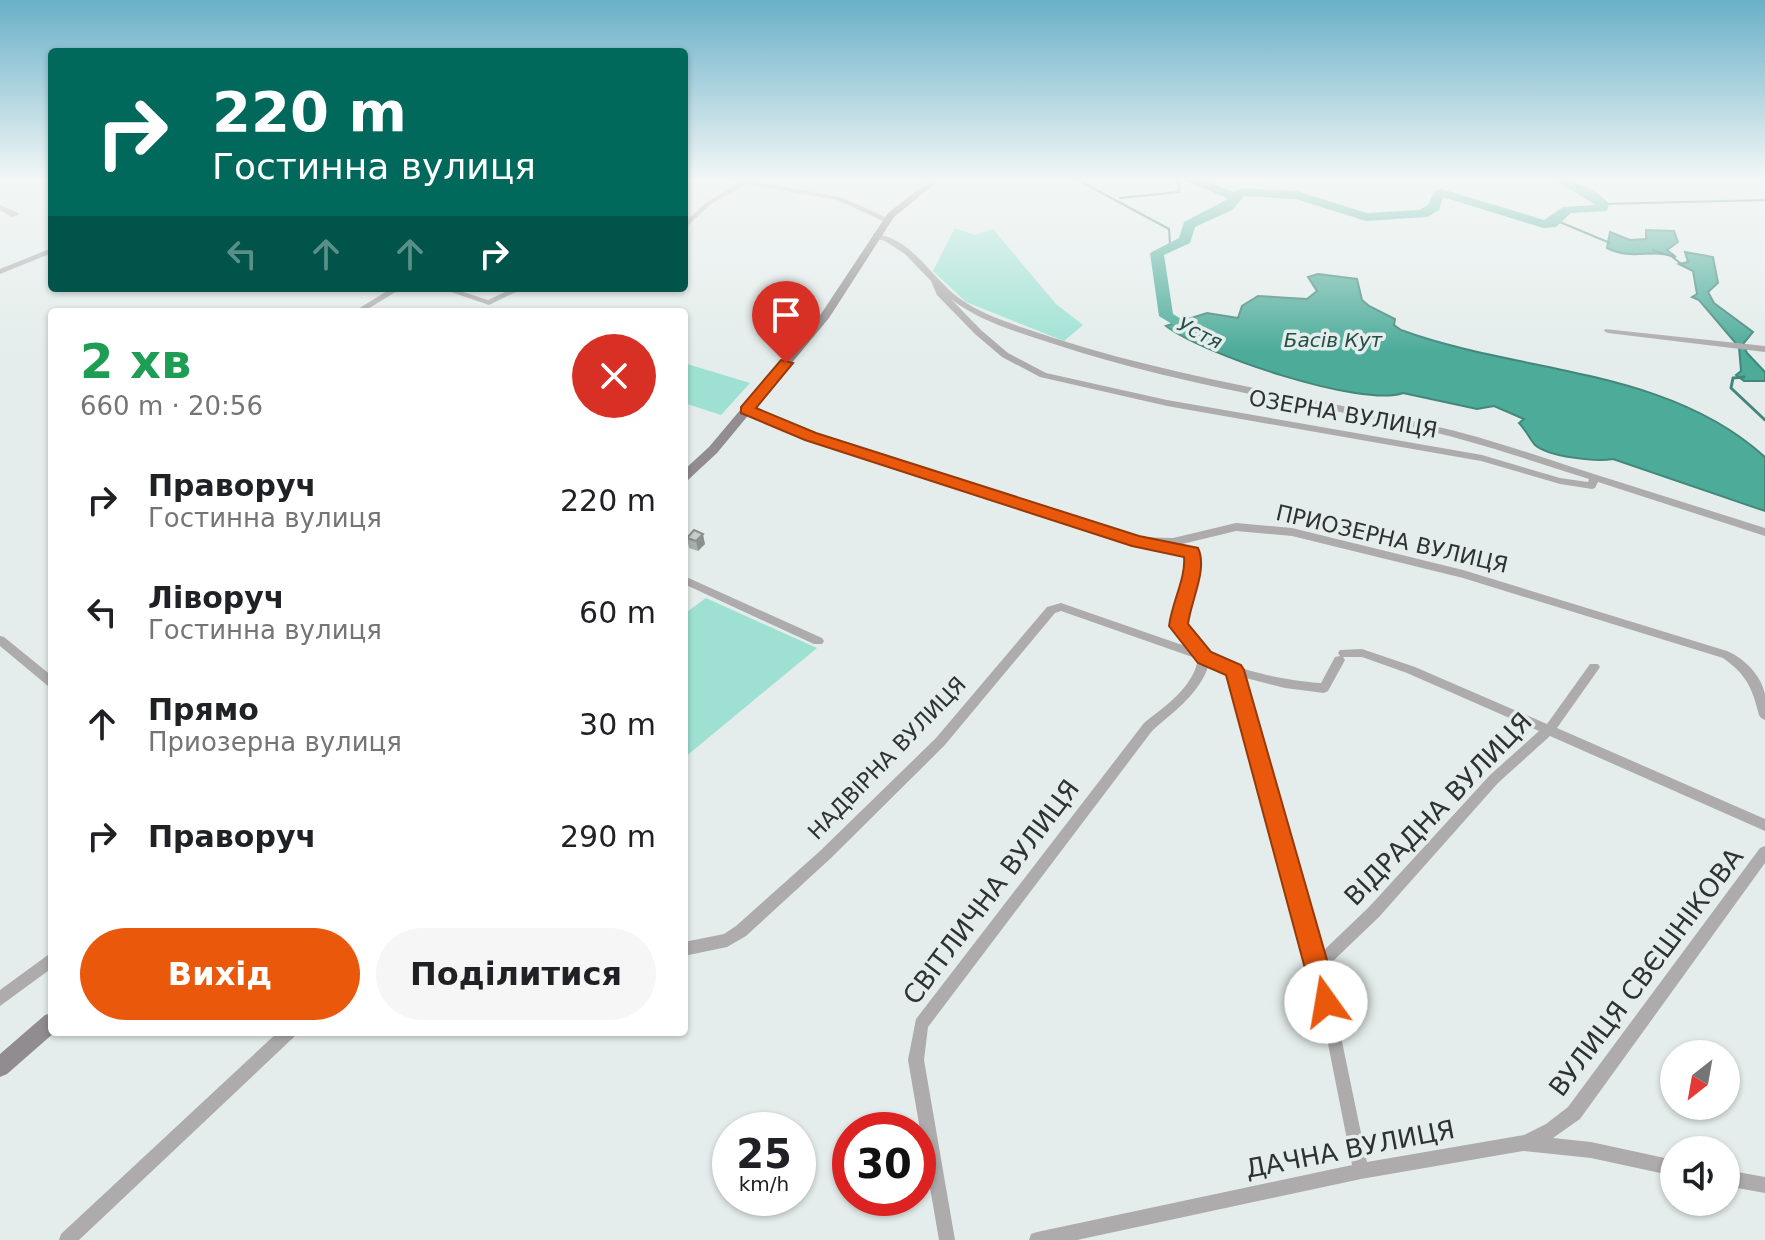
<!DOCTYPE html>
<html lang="uk">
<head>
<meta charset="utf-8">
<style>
	body { margin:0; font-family:"DejaVu Sans",sans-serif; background:#f6f6f6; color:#202124; height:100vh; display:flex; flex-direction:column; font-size:30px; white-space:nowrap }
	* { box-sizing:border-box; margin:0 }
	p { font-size:26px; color:#757577 }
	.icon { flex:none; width:44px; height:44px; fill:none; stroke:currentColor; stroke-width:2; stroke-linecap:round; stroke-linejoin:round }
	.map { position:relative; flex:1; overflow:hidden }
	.side { position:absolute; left:48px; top:308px; width:640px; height:728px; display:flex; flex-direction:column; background:#fff; border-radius:8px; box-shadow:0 2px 6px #0004 }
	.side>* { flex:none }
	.top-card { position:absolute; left:48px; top:48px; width:640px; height:244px; border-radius:8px; box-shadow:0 2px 6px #0004; background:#00695c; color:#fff; overflow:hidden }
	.needle { width:52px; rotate:211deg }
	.controls { position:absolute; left:1660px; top:1040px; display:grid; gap:16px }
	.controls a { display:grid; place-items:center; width:80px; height:80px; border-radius:50%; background:#fff; box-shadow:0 2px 6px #0004; font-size:40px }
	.speed { position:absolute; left:712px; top:1112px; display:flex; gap:16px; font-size:40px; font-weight:700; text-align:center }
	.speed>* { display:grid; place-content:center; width:104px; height:104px; border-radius:50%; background:#fff; box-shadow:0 2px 6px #0004; line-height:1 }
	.speed small { font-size:20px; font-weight:400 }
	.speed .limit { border:12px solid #d22; background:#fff; color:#111 }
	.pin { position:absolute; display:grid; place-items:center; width:68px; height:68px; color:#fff; margin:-82px -34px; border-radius:50% 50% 50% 0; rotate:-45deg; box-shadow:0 0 8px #0007 }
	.pin .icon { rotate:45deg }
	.me { position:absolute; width:88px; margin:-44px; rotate:347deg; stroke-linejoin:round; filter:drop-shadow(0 0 6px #0008) }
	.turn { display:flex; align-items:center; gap:28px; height:168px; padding:0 32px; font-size:36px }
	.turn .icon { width:104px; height:104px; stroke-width:2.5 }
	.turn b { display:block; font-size:56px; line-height:68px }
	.lanes { display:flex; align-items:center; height:76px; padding:0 32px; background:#0003; justify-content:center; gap:40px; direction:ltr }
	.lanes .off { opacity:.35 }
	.round { display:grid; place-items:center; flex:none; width:84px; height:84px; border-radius:42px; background:#f6f6f6 }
	.headline { display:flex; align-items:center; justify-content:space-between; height:136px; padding:0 32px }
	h1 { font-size:48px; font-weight:700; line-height:60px; color:#1e9e55 }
	.button { display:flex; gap:16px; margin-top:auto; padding:16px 32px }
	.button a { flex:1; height:92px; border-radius:48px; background:#ea580c; color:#fff; font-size:32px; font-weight:700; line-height:92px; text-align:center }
	.button a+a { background:#f6f6f6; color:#202124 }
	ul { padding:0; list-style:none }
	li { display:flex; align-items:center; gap:24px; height:112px; padding:0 32px }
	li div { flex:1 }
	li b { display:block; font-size:30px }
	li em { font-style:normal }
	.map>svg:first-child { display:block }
	.green { fill:#9ee1d3 }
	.water { fill:#4cab99; stroke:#43877a; stroke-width:2 }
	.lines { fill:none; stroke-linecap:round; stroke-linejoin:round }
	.stream-far1 { stroke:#43877a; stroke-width:2 }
	.stream { stroke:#43877a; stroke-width:3 }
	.river { fill:#4cab99; fill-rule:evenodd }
	.minor { fill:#aeabad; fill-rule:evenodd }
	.secondary { fill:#918c8f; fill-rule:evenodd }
	.wall { fill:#a9b1af }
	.shaded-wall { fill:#8a908e }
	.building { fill:#c5cecb; stroke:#8a908e; stroke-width:2 }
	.route { fill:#ea580c; stroke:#983908; stroke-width:2 }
	.labels { text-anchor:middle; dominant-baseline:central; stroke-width:7; stroke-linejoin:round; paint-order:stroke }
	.far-water-label { font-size:20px; font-style:italic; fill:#244e46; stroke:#e4edeb }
	.street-label { font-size:22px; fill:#2e3231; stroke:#e4edeb }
	.near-street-label { font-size:26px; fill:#2e3231; stroke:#e4edeb }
</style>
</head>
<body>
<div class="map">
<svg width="1765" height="1240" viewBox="0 0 1765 1240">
	<rect width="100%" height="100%" fill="#e4edeb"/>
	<path class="green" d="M 955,228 L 975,235 L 993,229 L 1056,304 L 1083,325 L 1064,341 L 966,302 L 933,271 Z
		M 684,363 L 750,383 L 721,415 L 684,403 Z
		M 706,598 L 817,648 L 684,758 L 684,614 Z"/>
	<path class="water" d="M 1646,230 L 1674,231 L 1678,242 L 1667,250 L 1676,257 C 1651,248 1632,261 1607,248 L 1610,232 L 1630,240 L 1646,239 Z
		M 1685,252 L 1713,257 L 1718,283 L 1708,292 L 1714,303 L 1753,332 L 1743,344 L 1747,353 L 1765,372 L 1765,381 L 1744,381 L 1736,375 L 1741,371 L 1739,347 L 1699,300 L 1692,297 L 1697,294 L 1693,271 L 1679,264 L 1688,262 Z
		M 1318,274 L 1357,279 L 1362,300 L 1369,306 L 1395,319 L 1394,325 L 1401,330 C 1521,374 1666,367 1765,457 L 1765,511 L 1613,459 C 1596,462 1549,457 1535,445 C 1530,439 1525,429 1519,423 L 1524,419 L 1494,406 L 1477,409 L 1403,393 C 1362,408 1202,354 1166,326 L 1207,313 L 1238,318 L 1242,306 L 1258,296 L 1307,299 L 1317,291 L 1308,277 Z"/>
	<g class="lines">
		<path class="stream-far1" d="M 1076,179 L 1169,229 L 1170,245
			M 1120,198 L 1179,192 L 1178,179
			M 1603,204 L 1765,200
			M 1555,220 L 1610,243
			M 1653,250 L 1671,256 L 1684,266"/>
		<path class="stream" d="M 1744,377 L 1733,378 L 1731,388 L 1765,420"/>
		<path class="river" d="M 1183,179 L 1199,179 L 1234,192 L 1241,188 L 1297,191 L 1367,213 L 1419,210 L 1428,205 L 1434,191 L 1442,189 L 1544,220 L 1563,207 L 1596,205 L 1553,179 C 1572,179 1597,189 1609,204 L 1607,211 L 1571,213 L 1556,227 L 1543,228 L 1443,197 L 1439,210 L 1427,217 L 1366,221 L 1296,199 L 1244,196 L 1232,210 L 1195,227 L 1190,243 L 1164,255 L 1173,314 L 1206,334 L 1209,337 L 1201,342 L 1159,316 L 1150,253 L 1179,238 L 1184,222 L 1228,199 Z"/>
		<path class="minor" d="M 725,179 L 737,179 L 841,197 L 892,220 L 885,222 L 837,200 L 747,184 L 711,204 L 684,229 L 684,223 L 707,202 L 739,183 Z
			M 0,205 L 18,213 L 19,215 L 12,217 L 0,210 Z
			M 873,234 C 911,236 931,278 959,298 C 978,312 1001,320 1024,328 C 1157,375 1293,393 1430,425 C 1479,436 1527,452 1575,468 C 1638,488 1702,508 1765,528 L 1765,536 L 1598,482 L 1595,488 L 1592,489 L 1560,484 L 1481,461 L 1167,406 L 1040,377 L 1002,357 L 975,334 L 937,295 L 931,281 L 905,254 L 885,241 L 873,238 ZM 951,299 C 979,321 1017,332 1051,343 C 1167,382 1288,400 1407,426 C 1469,439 1529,460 1589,479 L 1588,482 L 1560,478 L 1482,455 L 1167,400 L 1046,373 L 1008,353 L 981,330 Z
			M 52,248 L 52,253 L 0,274 L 0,269 Z
			M 392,288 L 402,288 L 363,312 L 353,312 Z
			M 439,288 L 451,288 L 488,300 L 514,288 L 524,288 L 489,305 Z
			M 1605,329 L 1765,346 L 1765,352 L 1608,333 L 1604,331 Z
			M 747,407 L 814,435 L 1138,537 L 1173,538 L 1236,523 L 1292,528 L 1463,570 L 1727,651 C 1744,658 1761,675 1765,694 C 1765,702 1765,712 1765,720 L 1761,718 L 1759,715 C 1752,688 1747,675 1723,658 L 1463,578 L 1292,536 L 1236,531 L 1174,546 L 1198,552 C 1204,574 1186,591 1184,612 C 1178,665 1283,680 1321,683 L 1335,657 L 1340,656 L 1338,653 L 1340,650 L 1362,649 L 1415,667 L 1547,724 L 1590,664 L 1598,664 L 1600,667 L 1598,670 L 1557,728 L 1765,819 L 1765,831 L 1550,736 L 1498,783 L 1379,917 L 1332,962 L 1328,974 L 1367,1162 L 1524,1135 L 1546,1124 L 1568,1107 L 1760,848 L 1765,846 L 1765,863 L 1580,1119 L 1553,1138 L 1591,1142 L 1674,1160 L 1674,1176 L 1591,1158 L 1523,1151 L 1361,1179 L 1077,1240 L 1029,1240 L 1031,1234 L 1037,1232 L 1352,1165 L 1314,973 L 1229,673 L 1209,664 C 1200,694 1174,711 1152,731 L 928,1027 L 924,1060 L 955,1240 L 939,1240 L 908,1060 L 916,1019 L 1144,723 C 1165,706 1193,688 1198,659 L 1061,611 L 1055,613 L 944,746 L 830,859 L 746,936 L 727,947 L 684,956 L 684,942 L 724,934 L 736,926 L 820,851 L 936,738 L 1047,607 L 1061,603 L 1185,646 C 1156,610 1189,594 1189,557 L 1158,549 L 1157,545 L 1134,544 L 808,439 L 744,412 L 744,408 ZM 1343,657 L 1362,657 L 1407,673 L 1539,731 L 1490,775 L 1369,907 L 1322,952 L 1242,677 L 1285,688 L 1324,693 L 1328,691 L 1345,660 Z
			M 684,576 L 822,638 L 824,641 L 822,644 L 814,644 L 684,584 Z
			M 0,636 L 4,637 L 52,676 L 52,688 L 48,686 L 0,646 Z
			M 52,952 L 52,968 L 0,1006 L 0,990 Z
			M 278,1032 L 296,1032 L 294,1037 L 79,1240 L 59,1240 L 61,1234 Z
			M 1726,1170 L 1765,1177 L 1765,1193 L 1726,1186 Z"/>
		<path class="secondary" d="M 932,179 L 941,179 L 894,217 L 829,318 L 717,453 L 688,480 L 684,481 L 684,470 L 709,447 L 821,314 L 888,213 Z
			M 52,1013 L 52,1032 L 55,1032 L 7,1074 L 0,1077 L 0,1054 L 45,1015 Z"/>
	</g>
	<path class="wall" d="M 687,538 L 705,544 L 698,551 L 689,548 Z"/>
	<path class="shaded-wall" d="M 703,534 L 705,544 L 698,551 L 696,541 Z"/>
	<path class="building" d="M 694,530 L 703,534 L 696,541 L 687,538 Z"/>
	<linearGradient id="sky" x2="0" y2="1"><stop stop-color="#69b0c8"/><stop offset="0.51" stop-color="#f3f7f6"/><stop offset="1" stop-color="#f3f7f6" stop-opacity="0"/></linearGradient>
	<rect width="1765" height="352" fill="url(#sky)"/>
	<path class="route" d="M 781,360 L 793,363 L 756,408 L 816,433 L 1139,536 L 1198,548 C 1208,569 1191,600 1188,624 L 1211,652 L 1241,665 L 1244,670 L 1339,1002 L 1335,1011 L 1326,1014 L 1318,1011 L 1314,1002 L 1226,675 L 1198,663 L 1169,626 C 1172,602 1186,578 1184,557 L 1132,546 L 805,440 L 741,413 L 741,407 Z"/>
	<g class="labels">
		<g class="far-water-label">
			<text transform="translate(1200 333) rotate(26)">Устя</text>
			<text x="1333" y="340">Басів Кут</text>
		</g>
		<g class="street-label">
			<text transform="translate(1343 414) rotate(10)">ОЗЕРНА ВУЛИЦЯ</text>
			<text transform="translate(1392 539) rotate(13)">ПРИОЗЕРНА ВУЛИЦЯ</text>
			<text transform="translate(887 758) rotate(-46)">НАДВІРНА ВУЛИЦЯ</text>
		</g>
		<g class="near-street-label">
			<text transform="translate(1438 809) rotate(-46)">ВІДРАДНА ВУЛИЦЯ</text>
			<text transform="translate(991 892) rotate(-53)">СВІТЛИЧНА ВУЛИЦЯ</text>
			<text transform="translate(1646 972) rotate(-53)">ВУЛИЦЯ СВЄШНІКОВА</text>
			<text transform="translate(1350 1149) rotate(-11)">ДАЧНА ВУЛИЦЯ</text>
		</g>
	</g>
</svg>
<div class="controls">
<a><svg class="needle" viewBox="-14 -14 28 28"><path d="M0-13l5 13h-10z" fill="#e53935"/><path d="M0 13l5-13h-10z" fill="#757577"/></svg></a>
<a><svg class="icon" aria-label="sound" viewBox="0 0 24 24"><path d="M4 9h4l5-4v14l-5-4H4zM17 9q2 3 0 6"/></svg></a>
</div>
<div class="speed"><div>25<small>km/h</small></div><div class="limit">30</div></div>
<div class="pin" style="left:786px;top:363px;background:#d93025"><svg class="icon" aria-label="arrive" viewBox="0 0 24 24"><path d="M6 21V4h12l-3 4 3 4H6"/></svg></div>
<svg class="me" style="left:1326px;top:1002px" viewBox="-20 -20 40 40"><circle r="19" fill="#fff"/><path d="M0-13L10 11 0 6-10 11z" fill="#ea580c"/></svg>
<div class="top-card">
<div class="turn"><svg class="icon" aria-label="right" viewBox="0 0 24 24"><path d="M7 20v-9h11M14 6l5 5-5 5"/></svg><div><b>220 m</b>Гостинна вулиця</div></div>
<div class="lanes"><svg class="icon off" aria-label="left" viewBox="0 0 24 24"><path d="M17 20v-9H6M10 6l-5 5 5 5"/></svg><svg class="icon off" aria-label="ahead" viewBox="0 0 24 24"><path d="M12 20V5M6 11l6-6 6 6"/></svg><svg class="icon off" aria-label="ahead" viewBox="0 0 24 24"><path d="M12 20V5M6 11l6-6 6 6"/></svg><svg class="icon" aria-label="right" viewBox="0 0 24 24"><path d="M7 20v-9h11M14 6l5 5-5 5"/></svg></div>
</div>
<section class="side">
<div class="headline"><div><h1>2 хв</h1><p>660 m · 20:56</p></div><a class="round" style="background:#d93025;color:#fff"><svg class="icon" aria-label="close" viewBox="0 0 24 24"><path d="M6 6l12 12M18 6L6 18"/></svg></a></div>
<ul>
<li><svg class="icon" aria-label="right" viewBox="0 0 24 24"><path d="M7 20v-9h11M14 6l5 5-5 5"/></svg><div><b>Праворуч</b><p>Гостинна вулиця</p></div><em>220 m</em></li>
<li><svg class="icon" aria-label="left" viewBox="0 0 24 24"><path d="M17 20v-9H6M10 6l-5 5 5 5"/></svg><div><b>Ліворуч</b><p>Гостинна вулиця</p></div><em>60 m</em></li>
<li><svg class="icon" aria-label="ahead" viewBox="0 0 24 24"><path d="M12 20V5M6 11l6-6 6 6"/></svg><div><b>Прямо</b><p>Приозерна вулиця</p></div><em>30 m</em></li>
<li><svg class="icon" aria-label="right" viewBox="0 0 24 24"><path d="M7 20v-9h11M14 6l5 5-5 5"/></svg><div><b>Праворуч</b></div><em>290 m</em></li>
</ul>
<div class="button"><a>Вихід</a><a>Поділитися</a></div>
</section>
</div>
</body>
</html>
